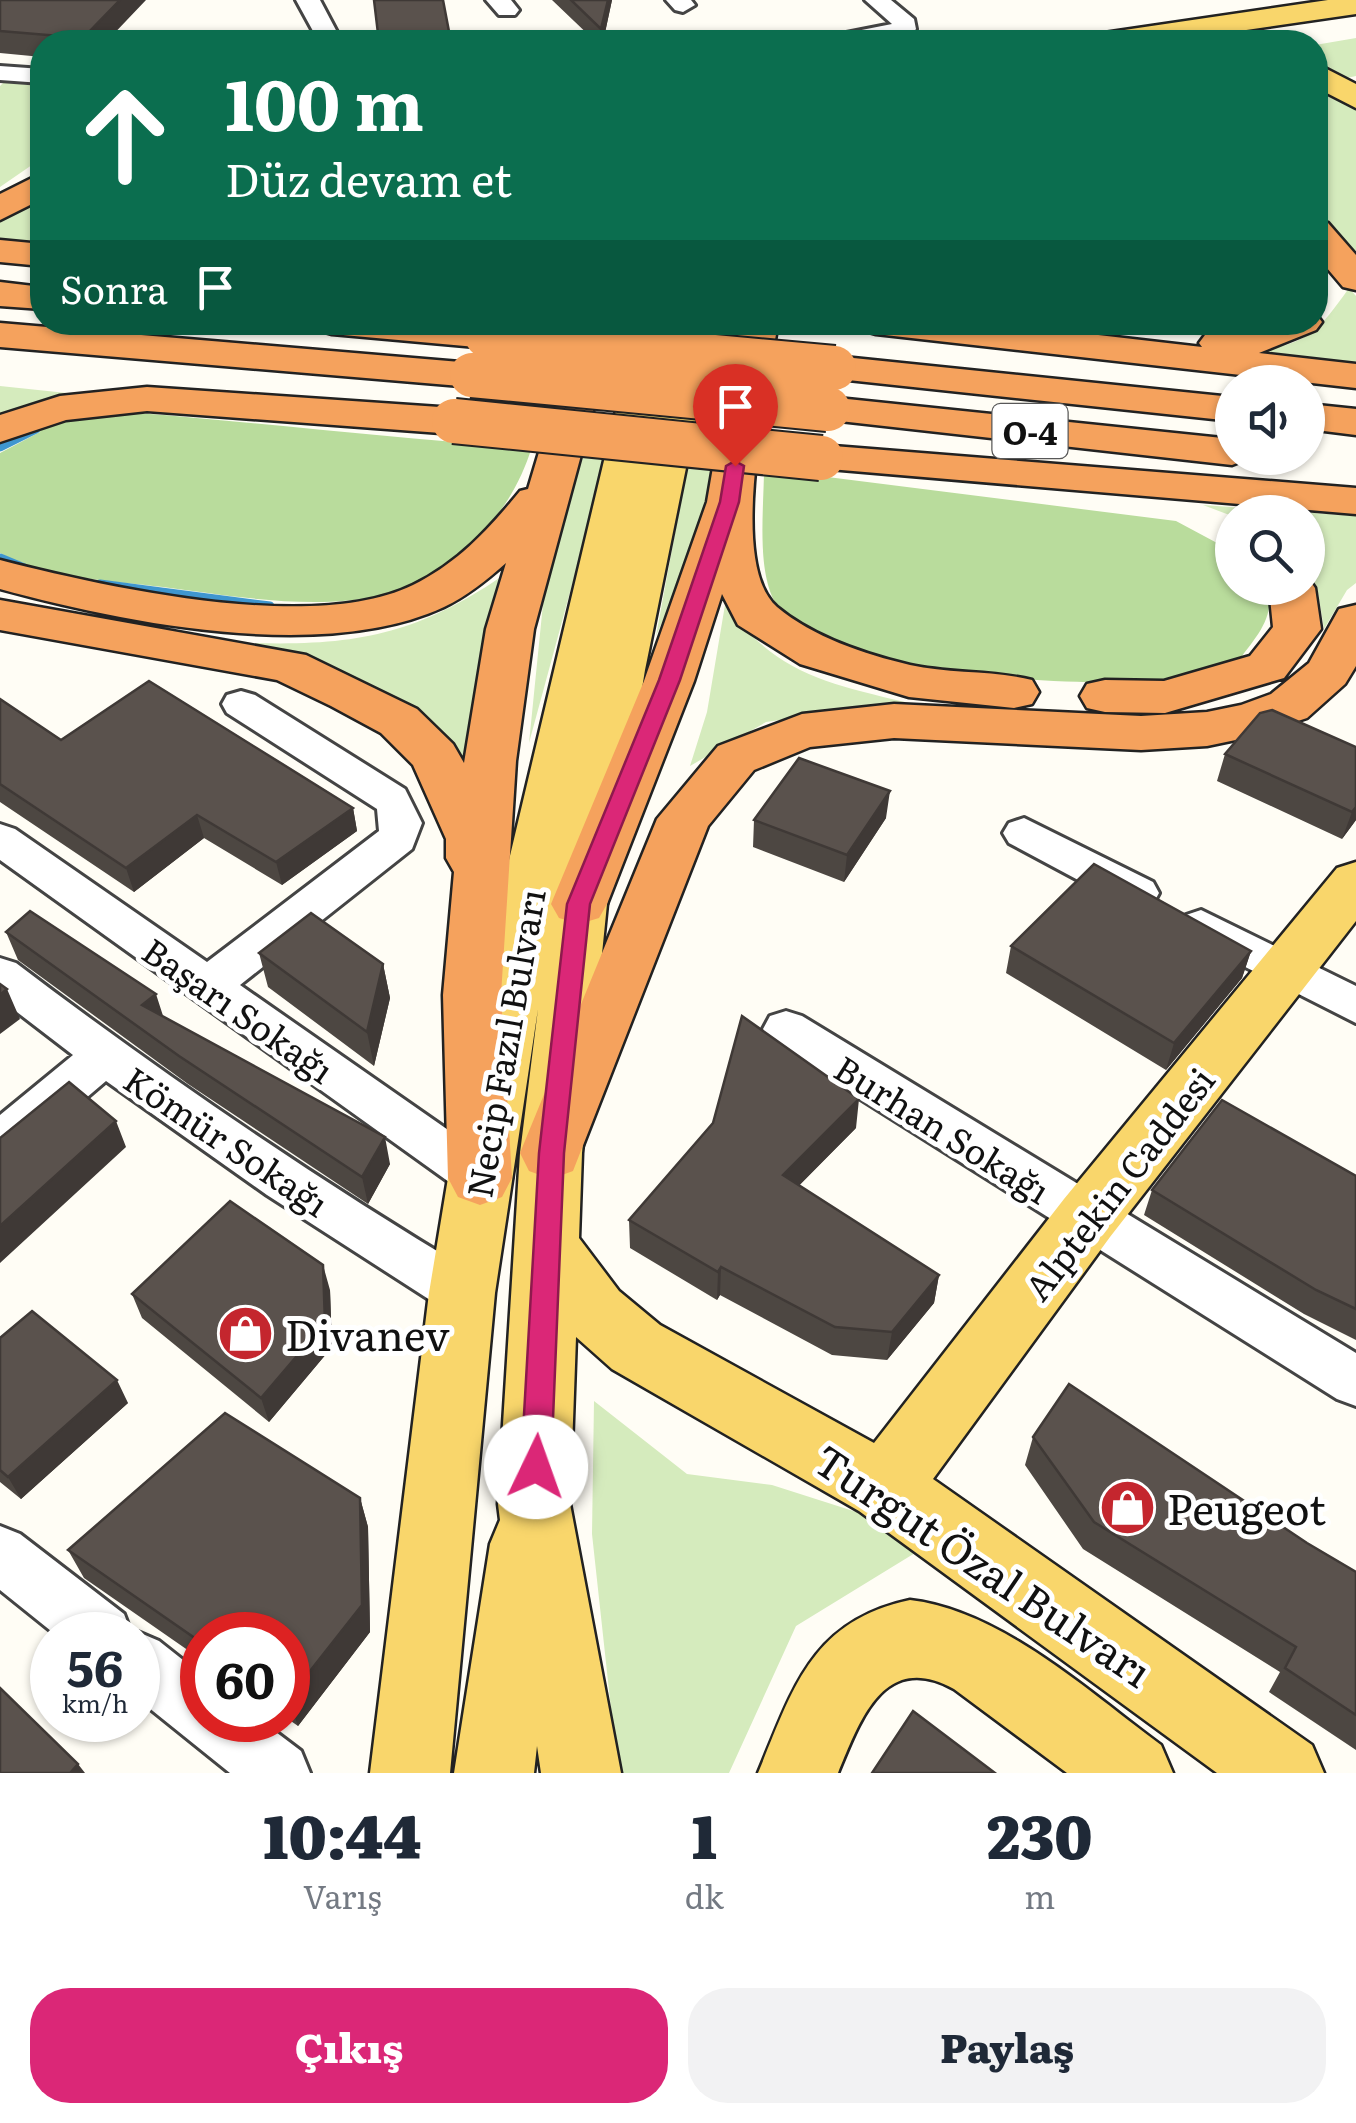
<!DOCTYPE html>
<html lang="tr">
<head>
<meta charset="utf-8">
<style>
	body { margin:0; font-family:Literata,serif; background:#f2f2f3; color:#1f2937; height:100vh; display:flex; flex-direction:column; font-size:38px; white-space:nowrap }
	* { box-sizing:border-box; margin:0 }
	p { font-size:32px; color:#747a83 }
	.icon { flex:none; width:55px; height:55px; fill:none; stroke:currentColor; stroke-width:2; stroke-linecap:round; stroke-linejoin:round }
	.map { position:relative; height:1773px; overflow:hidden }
	.sheet { display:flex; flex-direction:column; background:#fff; flex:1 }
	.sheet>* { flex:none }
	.guide { position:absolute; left:30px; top:30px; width:1298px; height:305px; border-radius:40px; box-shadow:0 2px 8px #0004; background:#0b6e4f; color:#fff; overflow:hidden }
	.fabs { position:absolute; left:1215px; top:365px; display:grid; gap:20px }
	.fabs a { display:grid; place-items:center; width:110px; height:110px; border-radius:50%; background:#fff; box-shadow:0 2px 8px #0004; font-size:50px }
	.speed { position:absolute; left:30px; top:1612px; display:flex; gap:20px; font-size:50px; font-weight:700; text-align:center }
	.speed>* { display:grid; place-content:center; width:130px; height:130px; border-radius:50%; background:#fff; box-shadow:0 2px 8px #0004; line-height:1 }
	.speed small { font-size:25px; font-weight:400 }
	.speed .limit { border:15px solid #d22; background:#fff; color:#111 }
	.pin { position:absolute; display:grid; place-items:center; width:85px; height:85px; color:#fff; margin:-102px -42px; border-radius:50% 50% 50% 0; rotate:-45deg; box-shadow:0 0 10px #0007 }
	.pin .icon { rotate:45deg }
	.me { position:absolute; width:110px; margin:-55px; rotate:3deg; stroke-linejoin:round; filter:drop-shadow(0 0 8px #0008) }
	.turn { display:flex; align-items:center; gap:35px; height:210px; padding:0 30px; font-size:45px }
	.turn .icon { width:130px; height:130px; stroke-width:2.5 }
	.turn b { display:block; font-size:70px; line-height:85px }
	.then { display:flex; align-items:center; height:95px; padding:0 30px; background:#0003; gap:20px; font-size:38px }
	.eta { display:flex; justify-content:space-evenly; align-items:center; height:170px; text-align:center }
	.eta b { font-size:60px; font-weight:800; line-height:70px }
	.cta { display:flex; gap:20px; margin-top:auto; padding:20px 30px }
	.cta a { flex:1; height:115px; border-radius:40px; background:#db2777; color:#fff; font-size:40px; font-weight:800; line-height:115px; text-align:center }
	.cta a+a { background:#f2f2f3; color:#1f2937 }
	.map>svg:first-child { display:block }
	.green { fill:#d5ebbd }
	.forest { fill:#b9dc9c }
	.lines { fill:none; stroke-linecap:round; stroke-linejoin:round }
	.stream { stroke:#3f96cf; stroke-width:9 }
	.minor-casing { stroke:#444; stroke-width:6 }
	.major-casing { stroke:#222; stroke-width:5 }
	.highway-casing { stroke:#222; stroke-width:5 }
	.minor { fill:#fff; fill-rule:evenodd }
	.major { fill:#f9d66b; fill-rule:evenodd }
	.highway { fill:#f5a25d; fill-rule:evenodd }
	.highway-bridge-casing { stroke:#222; stroke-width:48; stroke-linecap:butt }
	.highway-bridge { stroke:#f5a25d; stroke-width:44 }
	.wall { fill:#4d4742 }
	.shaded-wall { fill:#3f3936 }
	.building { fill:#5a524d; stroke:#3f3936; stroke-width:2.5 }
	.route { fill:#db2777; stroke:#8e194d; stroke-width:2.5 }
	.labels { text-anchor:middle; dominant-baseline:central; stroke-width:10; stroke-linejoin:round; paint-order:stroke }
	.shield { fill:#fff; stroke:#585858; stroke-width:2.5 }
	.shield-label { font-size:32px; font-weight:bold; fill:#111 }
	.street-label { font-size:35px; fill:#111; stroke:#fff }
	.near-poi-label { font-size:42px; fill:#111; stroke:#fff; text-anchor:start }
	.near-street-label { font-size:42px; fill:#111; stroke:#fff }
</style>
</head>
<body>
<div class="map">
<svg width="1356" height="1773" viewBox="0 0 1356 1773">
	<rect width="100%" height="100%" fill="#fffdf5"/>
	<path class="green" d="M 1356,38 L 1356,76 L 1342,79 L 1315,65 L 1315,45 Z
		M 7,79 L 42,82 L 42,158 L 0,187 L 0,86 Z
		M 1315,84 L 1356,109 L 1356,256 L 1315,224 Z
		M 42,195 L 42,246 L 0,243 L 0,217 Z
		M 1349,288 L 1356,296 L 1356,366 L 1244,353 C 1305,344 1313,339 1349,288 Z
		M 0,386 L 76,394 L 0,414 Z
		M 576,453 L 607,456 L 529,743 L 543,604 Z
		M 688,463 L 715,465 L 699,539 L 656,636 Z
		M 1203,505 L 1356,516 L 1356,583 L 1347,590 L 1324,629 L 1318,593 L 1308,573 L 1308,512 L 1232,512 L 1232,516 Z
		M 508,572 L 479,776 C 452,748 425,717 392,697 C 349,672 301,659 254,643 C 359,646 421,633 508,572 Z
		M 725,605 C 776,673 826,683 905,702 L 766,722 L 690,766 L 707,712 Z
		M 594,1401 L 687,1474 L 772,1485 L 869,1516 L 915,1553 L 796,1626 L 729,1773 L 618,1773 L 592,1534 Z"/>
	<path class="forest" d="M 1035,323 L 1279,323 L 1223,336 L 1137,333 Z
		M 137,413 C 269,423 400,440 532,447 C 520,484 504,510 478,537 C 466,549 454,566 439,574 C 361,620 248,598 163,587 C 113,581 43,578 0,553 L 0,453 L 40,432 L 41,427 L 90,416 Z
		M 764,469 L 1176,521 L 1232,551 L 1232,588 L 1267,588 C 1277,618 1253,640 1237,663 C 1210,669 1182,679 1155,681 C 1076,687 822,676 776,604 C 756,571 764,507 764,469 Z"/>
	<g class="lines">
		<path class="stream" d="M 0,447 L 36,429
			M 0,558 L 24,568
			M 100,584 L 270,606"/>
		<defs>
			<path id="minor" d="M 296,0 L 320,0 L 338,34 L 335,39 L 299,42 L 313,31 Z
				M 486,0 L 511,0 L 519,10 L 515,15 L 499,15 Z
				M 666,0 L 691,0 L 695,5 L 683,12 L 675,10 Z
				M 865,0 L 891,0 L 914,19 L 916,29 L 912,34 L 871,42 L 823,42 L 826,37 L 892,24 Z
				M 0,66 L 42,69 L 42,83 L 0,80 Z
				M 241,691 L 255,695 L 405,789 L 422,823 L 412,849 L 240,985 L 497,1164 L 504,1178 L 497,1192 L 480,1198 L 463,1192 L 0,860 L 0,824 L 15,829 L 207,962 L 379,831 L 377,809 L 227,713 L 222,704 L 227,695 Z
				M 1024,818 L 1153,882 L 1159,893 L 1153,904 L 1138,909 L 1123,904 L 1009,843 L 1003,833 L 1009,823 Z
				M 1201,910 L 1356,986 L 1356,1023 L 1186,937 L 1179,926 L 1186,915 Z
				M 0,958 L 16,963 C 165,1076 319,1181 480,1277 L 488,1293 L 480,1309 L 462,1316 L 444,1309 L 267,1195 L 106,1081 L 17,1157 L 0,1163 L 0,1115 L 73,1055 L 0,999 Z
				M 786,1011 L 802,1016 L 1356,1353 L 1356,1406 L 1337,1399 L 770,1042 L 763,1029 L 770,1016 Z
				M 0,1526 L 20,1534 L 124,1614 L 132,1635 L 138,1632 L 159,1641 L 202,1675 L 202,1720 L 260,1720 L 301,1751 L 310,1773 L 230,1773 L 138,1699 L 138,1635 L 56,1635 L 0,1590 Z"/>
			<path id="major" d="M 1328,0 L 1356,0 L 1356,14 L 1164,42 L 1088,42 L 1093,35 L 1104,33 Z
				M 1315,63 L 1356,84 L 1356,108 L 1315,87 Z
				M 637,322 L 676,322 L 663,385 L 681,377 L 696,380 L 702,389 L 645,670 L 607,904 L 582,1153 L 579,1238 L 619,1291 L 660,1325 L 874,1443 L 1064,1199 L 1337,868 L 1356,862 L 1356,921 L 1110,1237 L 933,1479 L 1312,1745 L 1324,1773 L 1217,1773 L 859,1511 L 612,1369 L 576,1337 L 570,1504 L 621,1773 L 541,1773 L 537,1746 L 534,1773 L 454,1773 L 490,1544 L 500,1520 L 498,1504 L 520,1153 L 538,1009 L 495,1293 L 450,1773 L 370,1773 L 429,1293 L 448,1178 L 499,902 Z
				M 910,1600 C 1000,1610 1089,1692 1161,1745 L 1173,1773 L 1067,1773 L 954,1689 C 884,1650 860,1720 838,1773 L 758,1773 C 793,1689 811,1621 910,1600 Z"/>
			<path id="highway" d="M 42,173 L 42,199 L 0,220 L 0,194 Z
				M 1315,220 L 1328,223 L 1356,255 L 1356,290 L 1343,287 L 1315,254 Z
				M 0,240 L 42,244 L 42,266 L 0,262 Z
				M 0,282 L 42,287 L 42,309 L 0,306 Z
				M 1316,314 L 1322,322 L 1316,330 L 1259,353 L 1356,364 L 1356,388 L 876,334 L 862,330 L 857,322 L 986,322 L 1202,347 L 1199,343 L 1205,335 C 1240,326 1279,322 1315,322 Z
				M 313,322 L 469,322 L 501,328 L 507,336 L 501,344 L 487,348 L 332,334 L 318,330 Z
				M 578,322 L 617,322 L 534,629 L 516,761 L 501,995 L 512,1178 L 502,1197 L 480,1205 L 458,1197 L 448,1178 L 443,995 L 454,872 L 446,858 L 446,839 L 413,765 L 381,733 L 331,706 L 277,680 L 0,630 L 0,600 L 306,655 L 417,709 L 453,744 L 464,763 L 486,629 L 506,563 C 487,580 467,596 444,607 C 324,663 124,623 0,589 L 0,560 C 105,587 313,634 413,585 C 458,563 489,529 520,491 L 528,489 Z
				M 738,322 L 778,322 C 769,384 726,563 777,607 C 813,637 864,654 910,665 C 950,674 992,670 1032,680 L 1039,692 L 1032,704 L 1014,708 L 909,697 L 800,664 L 738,625 L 722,594 L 694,681 L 607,904 L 599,918 L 579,924 L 559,918 L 551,904 L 644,681 L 707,502 Z
				M 0,323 L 472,363 L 486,366 L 492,375 L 486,384 L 472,387 L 0,347 Z
				M 834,356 L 1232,397 L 1232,421 L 820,377 L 814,368 L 820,359 Z
				M 147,387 L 454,408 L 469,412 L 475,421 L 469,430 L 454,434 L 147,411 L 66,420 L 0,442 L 0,415 L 60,396 Z
				M 828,397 L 1232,439 L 1232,458 L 1250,458 L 1232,465 L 813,418 L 807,409 L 813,400 Z
				M 1308,404 L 1356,409 L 1356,435 L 1308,429 Z
				M 821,445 L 1356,488 L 1356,514 L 806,467 L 799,458 L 806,449 Z
				M 1308,578 L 1315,588 L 1321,629 L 1284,678 L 1165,713 L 1105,712 L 1087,708 L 1080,696 L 1087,684 L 1105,680 L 1164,681 L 1250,656 L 1273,627 L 1269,588 L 1308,588 Z
				M 1356,605 L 1356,666 L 1345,684 L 1307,718 L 1250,737 L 1207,746 L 1141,750 L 894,738 L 810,747 L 754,770 L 708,826 L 573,1171 L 551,1179 L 529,1171 L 520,1153 L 657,819 L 718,746 L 802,714 L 894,704 L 1141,716 L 1207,712 L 1241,705 L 1271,694 L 1309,663 L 1339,609 Z"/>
		</defs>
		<use href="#minor" class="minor-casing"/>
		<use href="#major" class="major-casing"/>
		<use href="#highway" class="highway-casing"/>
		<use href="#minor" class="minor"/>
		<use href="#major" class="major"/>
		<use href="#highway" class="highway"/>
		<defs>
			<path id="highway-bridge" d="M 487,336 L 834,368
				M 472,375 L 828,409
				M 454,421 L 821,458"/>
		</defs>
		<use href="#highway-bridge" class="highway-bridge-casing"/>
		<use href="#highway-bridge" class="highway-bridge"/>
	</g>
	<path class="wall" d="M 0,0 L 106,42 L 42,42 L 42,57 L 0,53 Z
		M 552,0 L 612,0 L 603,42 L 596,42 Z
		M 0,699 L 61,740 L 353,808 L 357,831 L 282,885 L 204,838 L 134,892 L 0,802 Z
		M 1356,747 L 1356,820 L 1342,839 L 1217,781 L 1225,754 Z
		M 886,818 L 844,882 L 753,847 L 754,820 Z
		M 6,932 L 163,1016 L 390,1164 L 368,1204 L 188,1084 L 18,960 Z
		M 1011,946 L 1251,951 L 1242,978 L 1166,1070 L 1006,973 Z
		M 259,953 L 383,964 L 390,998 L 374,1066 L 268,987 Z
		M 856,1128 L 799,1185 L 939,1275 L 934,1303 L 887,1360 L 832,1355 L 720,1295 L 717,1300 L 630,1248 L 629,1220 Z
		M 1356,1176 L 1356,1340 L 1304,1314 L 1144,1215 L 1152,1190 Z
		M 330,1290 L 332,1347 L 269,1422 L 142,1318 L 132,1294 Z
		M 0,1338 L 128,1403 L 21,1499 L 0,1482 Z
		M 1033,1437 L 1307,1543 L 1356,1572 L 1356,1750 L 1269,1692 L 1280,1672 L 1083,1549 L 1025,1465 Z
		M 360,1498 L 368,1527 L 370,1632 L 298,1726 L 288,1719 L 288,1635 L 202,1635 L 202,1660 L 84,1578 L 68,1550 Z"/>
	<path class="shaded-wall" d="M 120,0 L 146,0 L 106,42 L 84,42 L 83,38 Z
		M 608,0 L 612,0 L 603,42 L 602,42 L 601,29 Z
		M 890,791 L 886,818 L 844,882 L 847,855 Z
		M 1356,807 L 1356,820 L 1342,839 L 1352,812 Z
		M 353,808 L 357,831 L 282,885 L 276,862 Z
		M 197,815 L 204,838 L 134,892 L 126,868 Z
		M 1251,951 L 1242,978 L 1166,1070 L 1174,1043 Z
		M 383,964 L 390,998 L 374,1066 L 367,1032 Z
		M 7,989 L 20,1019 L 0,1034 L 0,995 Z
		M 156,994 L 165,1022 L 142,1005 Z
		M 859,1099 L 856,1128 L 781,1204 L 783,1175 Z
		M 116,1121 L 126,1147 L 0,1263 L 0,1226 Z
		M 385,1137 L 390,1164 L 368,1204 L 362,1177 Z
		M 323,1265 L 330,1290 L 332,1347 L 269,1422 L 261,1398 Z
		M 721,1267 L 720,1295 L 717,1300 L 718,1272 Z
		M 939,1275 L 934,1303 L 887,1360 L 892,1332 Z
		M 117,1380 L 128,1403 L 21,1499 L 8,1477 Z
		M 360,1498 L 368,1527 L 370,1632 L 298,1726 L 288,1699 Z
		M 78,1764 L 85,1773 L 70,1773 Z"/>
	<path class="building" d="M 0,0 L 120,0 L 83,38 L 0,31 Z
		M 374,0 L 443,0 L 451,42 L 379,42 Z
		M 571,0 L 608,0 L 601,29 Z
		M 149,681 L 353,808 L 276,862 L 197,815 L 126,868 L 0,784 L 0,699 L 61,740 Z
		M 1272,710 L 1356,747 L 1356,807 L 1352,812 L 1225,754 L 1260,713 Z
		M 799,758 L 890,791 L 847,855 L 754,820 Z
		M 1094,864 L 1251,951 L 1174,1043 L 1011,946 Z
		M 30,911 L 156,994 L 142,1005 L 385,1137 L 362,1177 L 179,1056 L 6,932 Z
		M 311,913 L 383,964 L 367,1032 L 259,953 Z
		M 0,984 L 7,989 L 0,995 Z
		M 742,1016 L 859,1099 L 783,1175 L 939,1275 L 892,1332 L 835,1327 L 721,1267 L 718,1272 L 629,1220 L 713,1123 Z
		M 69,1082 L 116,1121 L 0,1226 L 0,1138 Z
		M 1222,1100 L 1356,1176 L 1356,1309 L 1316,1290 L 1152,1190 Z
		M 230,1201 L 323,1265 L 325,1323 L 261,1398 L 132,1294 Z
		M 32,1311 L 117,1380 L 8,1477 L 0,1470 L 0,1338 Z
		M 1069,1384 L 1307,1543 L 1356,1572 L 1356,1715 L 1285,1668 L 1296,1647 L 1094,1522 L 1033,1437 Z
		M 225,1413 L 360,1498 L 362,1605 L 288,1699 L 288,1635 L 202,1635 L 202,1643 L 68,1550 Z
		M 0,1688 L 78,1764 L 70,1773 L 0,1773 Z
		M 913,1711 L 995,1773 L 872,1773 Z"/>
	<path class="route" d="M 735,461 L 744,466 L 739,502 L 680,680 L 590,904 L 564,1153 L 551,1467 L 546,1477 L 536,1481 L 526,1477 L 521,1467 L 539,1153 L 567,904 L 659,680 L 720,502 L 726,466 Z"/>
	<defs>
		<symbol id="shop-disc" viewBox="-11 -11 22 22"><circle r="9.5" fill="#c4262e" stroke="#fff"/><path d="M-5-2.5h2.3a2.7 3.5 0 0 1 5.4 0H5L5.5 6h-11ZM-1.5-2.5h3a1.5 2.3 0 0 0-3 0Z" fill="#fff"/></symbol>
	</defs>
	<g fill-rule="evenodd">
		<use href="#shop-disc" x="214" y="1302" width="63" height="63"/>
		<use href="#shop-disc" x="1096" y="1476" width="63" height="63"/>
	</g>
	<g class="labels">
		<rect class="shield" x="992.5" y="404" width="75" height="54" rx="8"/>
		<g class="shield-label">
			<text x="1030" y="431">O-4</text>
		</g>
		<g class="street-label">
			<text transform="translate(239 1009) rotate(35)">Başarı Sokağı</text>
			<text transform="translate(504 1043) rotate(-80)">Necip Fazıl Bulvarı</text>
			<text transform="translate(943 1128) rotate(32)">Burhan Sokağı</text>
			<text transform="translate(227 1140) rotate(34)">Kömür Sokağı</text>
			<text transform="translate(1118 1183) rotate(-52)">Alptekin Caddesi</text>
		</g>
		<g class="near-poi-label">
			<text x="285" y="1333">Divanev</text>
			<text x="1167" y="1507">Peugeot</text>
		</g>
		<g class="near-street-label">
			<text transform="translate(984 1564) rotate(34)">Turgut Özal Bulvarı</text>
		</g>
	</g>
</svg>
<div class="fabs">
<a><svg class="icon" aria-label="sound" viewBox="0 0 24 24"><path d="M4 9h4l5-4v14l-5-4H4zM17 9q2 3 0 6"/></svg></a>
<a><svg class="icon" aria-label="search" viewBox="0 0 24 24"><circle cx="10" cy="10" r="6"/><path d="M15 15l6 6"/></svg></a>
</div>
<div class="speed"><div>56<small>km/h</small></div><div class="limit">60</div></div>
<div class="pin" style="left:735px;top:466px;background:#d93025"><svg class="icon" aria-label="arrive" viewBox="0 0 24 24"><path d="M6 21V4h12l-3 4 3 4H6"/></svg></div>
<svg class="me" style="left:536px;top:1467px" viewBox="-20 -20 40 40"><circle r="19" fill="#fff"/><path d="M0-13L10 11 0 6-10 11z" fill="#db2777"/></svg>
<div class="guide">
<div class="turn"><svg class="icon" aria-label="ahead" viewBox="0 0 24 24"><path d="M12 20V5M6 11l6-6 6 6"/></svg><div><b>100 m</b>Düz devam et</div></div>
<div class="then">Sonra<svg class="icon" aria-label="arrive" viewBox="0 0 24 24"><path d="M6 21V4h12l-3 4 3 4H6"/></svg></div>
</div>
</div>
<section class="sheet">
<div class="eta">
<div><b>10:44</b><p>Varış</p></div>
<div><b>1</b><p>dk</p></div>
<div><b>230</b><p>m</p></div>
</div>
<div class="cta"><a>Çıkış</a><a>Paylaş</a></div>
</section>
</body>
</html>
